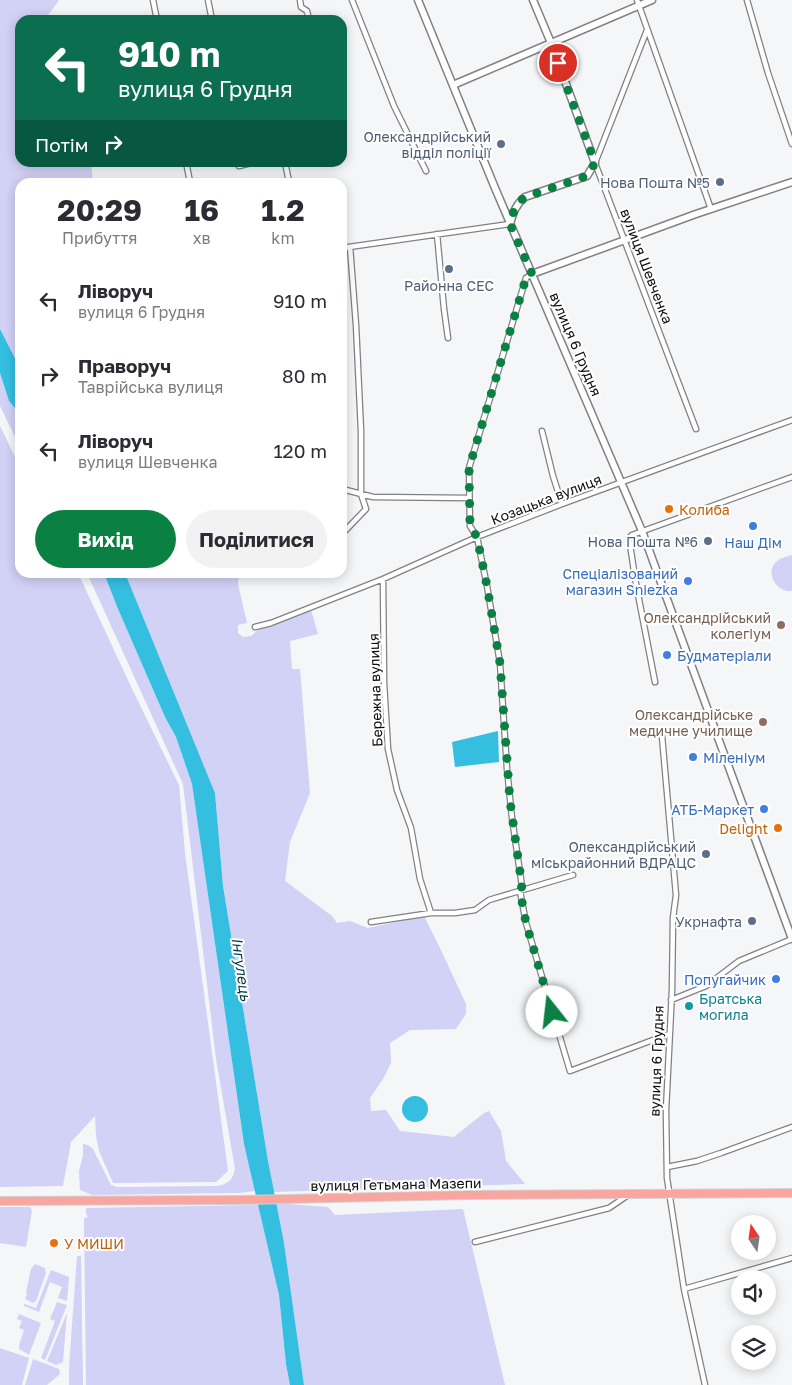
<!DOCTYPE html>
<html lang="uk">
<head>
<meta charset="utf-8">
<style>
	body { margin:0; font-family:"Golos Text",sans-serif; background:#f2f2f3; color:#2b2b33; height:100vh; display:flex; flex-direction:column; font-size:19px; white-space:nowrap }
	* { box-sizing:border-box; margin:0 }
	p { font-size:16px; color:#7c7c81 }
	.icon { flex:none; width:28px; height:28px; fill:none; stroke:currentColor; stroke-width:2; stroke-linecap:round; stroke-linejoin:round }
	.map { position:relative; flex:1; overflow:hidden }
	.drawer { position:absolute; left:15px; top:178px; width:332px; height:400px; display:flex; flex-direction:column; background:#fff; border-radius:15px; box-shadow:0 2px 12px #0003 }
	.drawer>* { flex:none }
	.hud { position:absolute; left:15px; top:15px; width:332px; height:152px; border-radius:15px; box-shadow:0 2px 12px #0003; background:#0b6e4f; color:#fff; overflow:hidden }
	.needle { width:32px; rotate:347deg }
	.buttons { position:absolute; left:731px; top:1215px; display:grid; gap:10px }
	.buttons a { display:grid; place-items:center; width:45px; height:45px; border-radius:50%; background:#fff; box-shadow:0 2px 12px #0003; font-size:25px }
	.pin { position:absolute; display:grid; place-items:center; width:42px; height:42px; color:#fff; margin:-21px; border:2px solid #fff; border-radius:50%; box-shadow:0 1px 5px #0007 }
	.me { position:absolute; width:55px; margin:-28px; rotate:344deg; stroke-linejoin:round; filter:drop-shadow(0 0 4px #0008) }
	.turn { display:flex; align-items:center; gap:18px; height:105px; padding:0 20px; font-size:22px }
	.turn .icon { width:65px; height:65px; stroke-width:2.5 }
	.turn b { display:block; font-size:35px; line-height:42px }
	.then { display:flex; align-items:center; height:48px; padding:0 20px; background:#0003; gap:10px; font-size:19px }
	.eta { display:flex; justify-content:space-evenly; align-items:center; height:85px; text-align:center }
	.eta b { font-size:30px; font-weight:700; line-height:35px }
	.button { display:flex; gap:10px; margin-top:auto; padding:10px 20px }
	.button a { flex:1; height:58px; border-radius:30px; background:#0b8043; color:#fff; font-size:20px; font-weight:700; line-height:58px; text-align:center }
	.button a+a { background:#f2f2f3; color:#2b2b33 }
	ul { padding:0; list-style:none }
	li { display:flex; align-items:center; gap:15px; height:75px; padding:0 20px }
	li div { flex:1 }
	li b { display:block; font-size:19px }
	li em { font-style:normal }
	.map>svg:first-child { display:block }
	.green { fill:#d2d1f6 }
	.water { fill:#34bee0 }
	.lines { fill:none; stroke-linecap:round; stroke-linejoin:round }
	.street-casing { stroke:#818183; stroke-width:7 }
	.secondary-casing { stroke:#818183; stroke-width:9 }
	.highway-casing { stroke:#d3d3d3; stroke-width:10 }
	.street { stroke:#fff; stroke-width:4.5 }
	.secondary { stroke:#fff; stroke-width:6 }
	.highway { stroke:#faa6a0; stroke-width:8 }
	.route { stroke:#0b8043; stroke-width:9; stroke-dasharray:0 16.2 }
	.service-dot { fill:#5c6f8a; stroke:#fff; stroke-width:2 }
	.food-dot { fill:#e8710a; stroke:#fff; stroke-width:2 }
	.shop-dot { fill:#3f7fe0; stroke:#fff; stroke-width:2 }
	.education-dot { fill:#8d6e63; stroke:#fff; stroke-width:2 }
	.culture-dot { fill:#0f9aa8; stroke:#fff; stroke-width:2 }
	.labels { text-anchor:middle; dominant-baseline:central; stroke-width:4; stroke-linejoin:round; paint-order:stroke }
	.service-label { font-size:14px; fill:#4e5e75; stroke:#fff; text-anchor:end }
	.street-label { font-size:14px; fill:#0c0c0d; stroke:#fff }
	.food-label { font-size:14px; fill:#c56008; stroke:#fff; text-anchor:start }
	.shop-label { font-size:14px; fill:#366cbe; stroke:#fff; text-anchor:end }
	.education-label { font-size:14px; fill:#785e54; stroke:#fff; text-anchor:end }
	.culture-label { font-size:14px; fill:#0d838f; stroke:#fff; text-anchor:start }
	.water-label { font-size:15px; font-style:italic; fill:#003d4a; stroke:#fff }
</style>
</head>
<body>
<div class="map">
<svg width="792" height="1385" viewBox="0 0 792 1385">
	<rect width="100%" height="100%" fill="#f5f6f8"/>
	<path class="green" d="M 0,0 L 59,0 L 49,14 L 48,20 L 20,20 L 20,162 L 91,163 L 93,182 L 20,182 L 20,368 L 0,329 Z
		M 0,373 L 9,401 L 20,414 L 20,447 L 0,406 Z
		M 0,426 L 20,467 L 20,572 L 78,573 L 134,693 L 179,785 L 185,853 L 228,1171 L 216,1182 L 113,1183 L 99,1151 L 96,1136 L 95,1116 L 71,1142 L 63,1186 L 0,1187 Z
		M 792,555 L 792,591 C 774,592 763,569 780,559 C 784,557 789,556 792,555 Z
		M 104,572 L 118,609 L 165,717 L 176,737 L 192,784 L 244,1144 L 256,1191 L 239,1193 L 92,1195 L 80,1190 L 79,1171 L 83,1156 L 83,1144 L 88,1145 L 93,1149 L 111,1185 L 117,1187 L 216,1186 C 228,1184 232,1181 235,1169 L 216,1059 L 183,784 L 87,573 Z
		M 125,573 L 239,573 L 238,584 L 247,623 L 238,625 L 238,633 L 243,637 L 251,636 L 258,630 L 279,623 L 311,610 L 318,634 L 290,641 L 292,669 L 300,669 L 310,793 L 290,842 L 285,881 L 332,916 L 337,923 L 350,921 L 368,928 L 424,916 L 440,948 L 466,1004 L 466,1014 L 456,1029 L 410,1030 L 390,1043 L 391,1063 L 383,1079 L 370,1098 L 371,1111 L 386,1110 L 400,1131 L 454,1137 L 484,1113 L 489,1111 L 501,1131 L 506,1161 L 525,1184 L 273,1192 L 223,886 L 215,793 Z
		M 275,1203 L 328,1207 L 335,1215 L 463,1209 L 505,1385 L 304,1385 L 284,1243 Z
		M 259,1205 L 279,1295 L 286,1364 L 290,1385 L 86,1385 L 84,1218 L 88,1217 L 86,1214 L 86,1208 Z
		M 0,1207 L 30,1207 L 32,1210 L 26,1247 L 0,1243 Z
		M 77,1256 L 81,1256 L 83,1385 L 69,1385 L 69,1367 Z
		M 35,1264 L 45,1268 L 46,1273 L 36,1301 L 33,1303 L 25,1299 L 27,1294 L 26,1293 L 31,1269 Z
		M 51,1270 L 69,1277 L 67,1301 L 58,1298 L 62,1287 L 50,1282 L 39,1312 L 24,1306 L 24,1304 L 36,1308 Z
		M 57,1302 L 67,1305 L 45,1360 L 41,1358 L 55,1321 L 50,1319 Z
		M 67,1313 L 63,1362 L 56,1365 L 47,1361 Z
		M 19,1314 L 41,1323 L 29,1355 L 19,1349 L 19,1345 L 24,1330 L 19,1328 L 22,1321 L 17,1319 Z
		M 0,1348 L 29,1358 L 22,1385 L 0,1385 Z
		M 33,1359 L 59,1369 L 60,1374 L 47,1385 L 25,1385 Z"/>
	<path class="water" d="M 0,329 L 20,368 L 20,414 L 9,401 L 0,373 Z
		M 104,573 L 125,573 L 215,793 L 223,886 L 268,1161 L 284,1243 L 304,1385 L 290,1385 L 286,1364 L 279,1295 L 244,1144 L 192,784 L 176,737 L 165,717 L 118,609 Z
		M 498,731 L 499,762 L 455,767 L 452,742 Z
		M402 1109a13 13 0 1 1 26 0a13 13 0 1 1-26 0Z"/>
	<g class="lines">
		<defs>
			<path id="street" d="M 153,0 L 157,20
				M 208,0 L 212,20
				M 300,0 L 301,7 L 307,11 L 309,20
				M 352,0 L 394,106 L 426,171
				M 637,0 L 711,209
				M 747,0 L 768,73 L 792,144
				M 647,30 L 595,163 L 696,429
				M 186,162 L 190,182
				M 239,162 L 239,166 L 255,162
				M 285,162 L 289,182
				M 437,234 L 444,309 L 448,338
				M 342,248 L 510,224
				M 532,274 L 526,278 L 469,468 L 470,526 L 477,537 L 487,586 L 500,663 L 507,769 L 512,818 L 522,886 L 520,891 L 526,923 L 570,1071 L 669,1034
				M 542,431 L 553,476 L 562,504
				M 342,489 L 373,497 L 469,498
				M 342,534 L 366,509 L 361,494 L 361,431 L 356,325 L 350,247
				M 383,579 L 384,683 L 388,749 L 397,790 L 411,828 L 420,879 L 431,913
				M 255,627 L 271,623 L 383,579 L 477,537 L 562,504 L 792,420
				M 655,682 L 636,584 L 629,538 L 632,535 L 792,477
				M 662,736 L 676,895 L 673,918 L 672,991 L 666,1110 L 667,1178 L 684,1289 L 705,1385
				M 371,922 L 431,913 L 455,913 L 475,910 L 489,900 L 573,875
				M 671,1000 L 706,986 L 739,961 L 792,939
				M 667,1167 L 697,1161 L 721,1153 L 792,1127
				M 475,1242 L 609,1208 L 628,1195
				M 684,1289 L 792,1258"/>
			<path id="secondary" d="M 418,0 L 495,188 L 642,531 L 792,939
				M 453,85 L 652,0
				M 510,224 C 513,213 516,204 525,197 L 587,176 L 595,163 L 551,43 L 533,0
				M 532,274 L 696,214 L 792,182"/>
			<path id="highway" d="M 0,1201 L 239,1200 L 466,1195 L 792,1193"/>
		</defs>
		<use href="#street" class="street-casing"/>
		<use href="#secondary" class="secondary-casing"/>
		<use href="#highway" class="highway-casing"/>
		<use href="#street" class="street"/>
		<use href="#secondary" class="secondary"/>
		<use href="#highway" class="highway"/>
	</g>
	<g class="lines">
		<path class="route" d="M 552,1012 L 526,923 L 520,891 L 522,886 L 510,801 L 500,663 L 487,586 L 477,537 L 470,526 L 469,468 L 526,278 L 532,274 L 510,224 L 514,210 L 519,202 L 525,197 L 587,176 L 595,163 L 558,63"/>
	</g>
	<g class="service-dot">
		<circle cx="501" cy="144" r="5"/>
		<circle cx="720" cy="182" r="5"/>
		<circle cx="449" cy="269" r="5"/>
		<circle cx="708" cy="541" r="5"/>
		<circle cx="706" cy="854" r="5"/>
		<circle cx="752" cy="921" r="5"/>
	</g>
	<g class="food-dot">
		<circle cx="669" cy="509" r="5"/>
		<circle cx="778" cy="828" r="5"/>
		<circle cx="54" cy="1243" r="5"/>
	</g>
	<g class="shop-dot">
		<circle cx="753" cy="526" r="5"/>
		<circle cx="688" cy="581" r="5"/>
		<circle cx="667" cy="655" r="5"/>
		<circle cx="693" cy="757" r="5"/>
		<circle cx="764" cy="809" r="5"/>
		<circle cx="776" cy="979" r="5"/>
	</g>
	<g class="education-dot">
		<circle cx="781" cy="625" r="5"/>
		<circle cx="763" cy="722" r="5"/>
	</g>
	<circle class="culture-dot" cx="689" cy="1006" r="5"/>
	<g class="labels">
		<g class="service-label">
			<text x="491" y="136">Олександрійський<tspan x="491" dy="16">відділ поліції</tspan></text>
			<text x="710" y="182">Нова Пошта №5</text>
			<text x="449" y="285" text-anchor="middle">Районна СЕС</text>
			<text x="698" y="541">Нова Пошта №6</text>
			<text x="696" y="846">Олександрійський<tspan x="696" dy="16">міськрайонний ВДРАЦС</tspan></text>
			<text x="742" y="921">Укрнафта</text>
		</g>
		<g class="street-label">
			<text transform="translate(647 266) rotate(69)">вулиця Шевченка</text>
			<text transform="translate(576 344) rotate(67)">вулиця 6 Грудня</text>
			<text transform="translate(546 499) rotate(-21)">Козацька вулиця</text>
			<text transform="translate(375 690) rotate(-92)">Бережна вулиця</text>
			<text transform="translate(656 1061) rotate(-88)">вулиця 6 Грудня</text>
			<text transform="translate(396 1184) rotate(-1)">вулиця Гетьмана Мазепи</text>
		</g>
		<g class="food-label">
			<text x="679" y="509">Колиба</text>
			<text x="768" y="828" text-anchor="end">Delight</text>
			<text x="64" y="1243">У МИШИ</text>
		</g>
		<g class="shop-label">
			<text x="753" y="542" text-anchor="middle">Наш Дім</text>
			<text x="678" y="573">Спеціалізований<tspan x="678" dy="16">магазин Sniezka</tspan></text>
			<text x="677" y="655" text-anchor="start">Будматеріали</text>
			<text x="703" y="757" text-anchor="start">Міленіум</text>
			<text x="754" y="809">АТБ-Маркет</text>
			<text x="766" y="979">Попугайчик</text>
		</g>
		<g class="education-label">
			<text x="771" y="617">Олександрійський<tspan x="771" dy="16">колегіум</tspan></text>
			<text x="753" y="714">Олександрійське<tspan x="753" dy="16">медичне училище</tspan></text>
		</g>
		<g class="culture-label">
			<text x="699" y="998">Братська<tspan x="699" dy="16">могила</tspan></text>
		</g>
		<g class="water-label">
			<text transform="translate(242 969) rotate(82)">Інгулець</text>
		</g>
	</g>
</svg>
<div class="buttons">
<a><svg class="needle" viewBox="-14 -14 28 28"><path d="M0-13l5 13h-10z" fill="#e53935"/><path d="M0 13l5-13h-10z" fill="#7c7c81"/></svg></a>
<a><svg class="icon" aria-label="sound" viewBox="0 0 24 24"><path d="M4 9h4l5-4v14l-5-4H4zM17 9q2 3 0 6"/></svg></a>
<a><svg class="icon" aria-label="layers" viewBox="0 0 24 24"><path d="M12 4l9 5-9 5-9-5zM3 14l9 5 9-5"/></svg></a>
</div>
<div class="pin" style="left:558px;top:63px;background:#d93025"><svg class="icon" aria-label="arrive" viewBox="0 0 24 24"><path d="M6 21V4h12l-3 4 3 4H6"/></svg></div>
<svg class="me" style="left:552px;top:1012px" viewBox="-20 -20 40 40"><circle r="19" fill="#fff"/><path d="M0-13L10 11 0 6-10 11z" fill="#0b8043"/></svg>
<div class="hud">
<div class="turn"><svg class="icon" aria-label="left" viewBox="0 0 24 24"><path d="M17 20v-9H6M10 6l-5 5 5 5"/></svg><div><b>910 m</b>вулиця 6 Грудня</div></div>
<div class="then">Потім<svg class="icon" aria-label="right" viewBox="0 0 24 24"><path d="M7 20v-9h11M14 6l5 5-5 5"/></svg></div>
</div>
<section class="drawer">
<div class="eta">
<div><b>20:29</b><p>Прибуття</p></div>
<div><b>16</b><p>хв</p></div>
<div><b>1.2</b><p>km</p></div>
</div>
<ul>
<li><svg class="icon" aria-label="left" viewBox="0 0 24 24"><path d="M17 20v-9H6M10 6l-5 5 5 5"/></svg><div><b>Ліворуч</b><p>вулиця 6 Грудня</p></div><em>910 m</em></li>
<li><svg class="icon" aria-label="right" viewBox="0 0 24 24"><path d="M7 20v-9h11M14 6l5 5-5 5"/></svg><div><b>Праворуч</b><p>Таврійська вулиця</p></div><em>80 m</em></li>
<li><svg class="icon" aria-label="left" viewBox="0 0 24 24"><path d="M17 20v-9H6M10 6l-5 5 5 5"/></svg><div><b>Ліворуч</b><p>вулиця Шевченка</p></div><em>120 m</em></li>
</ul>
<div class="button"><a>Вихід</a><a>Поділитися</a></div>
</section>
</div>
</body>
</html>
